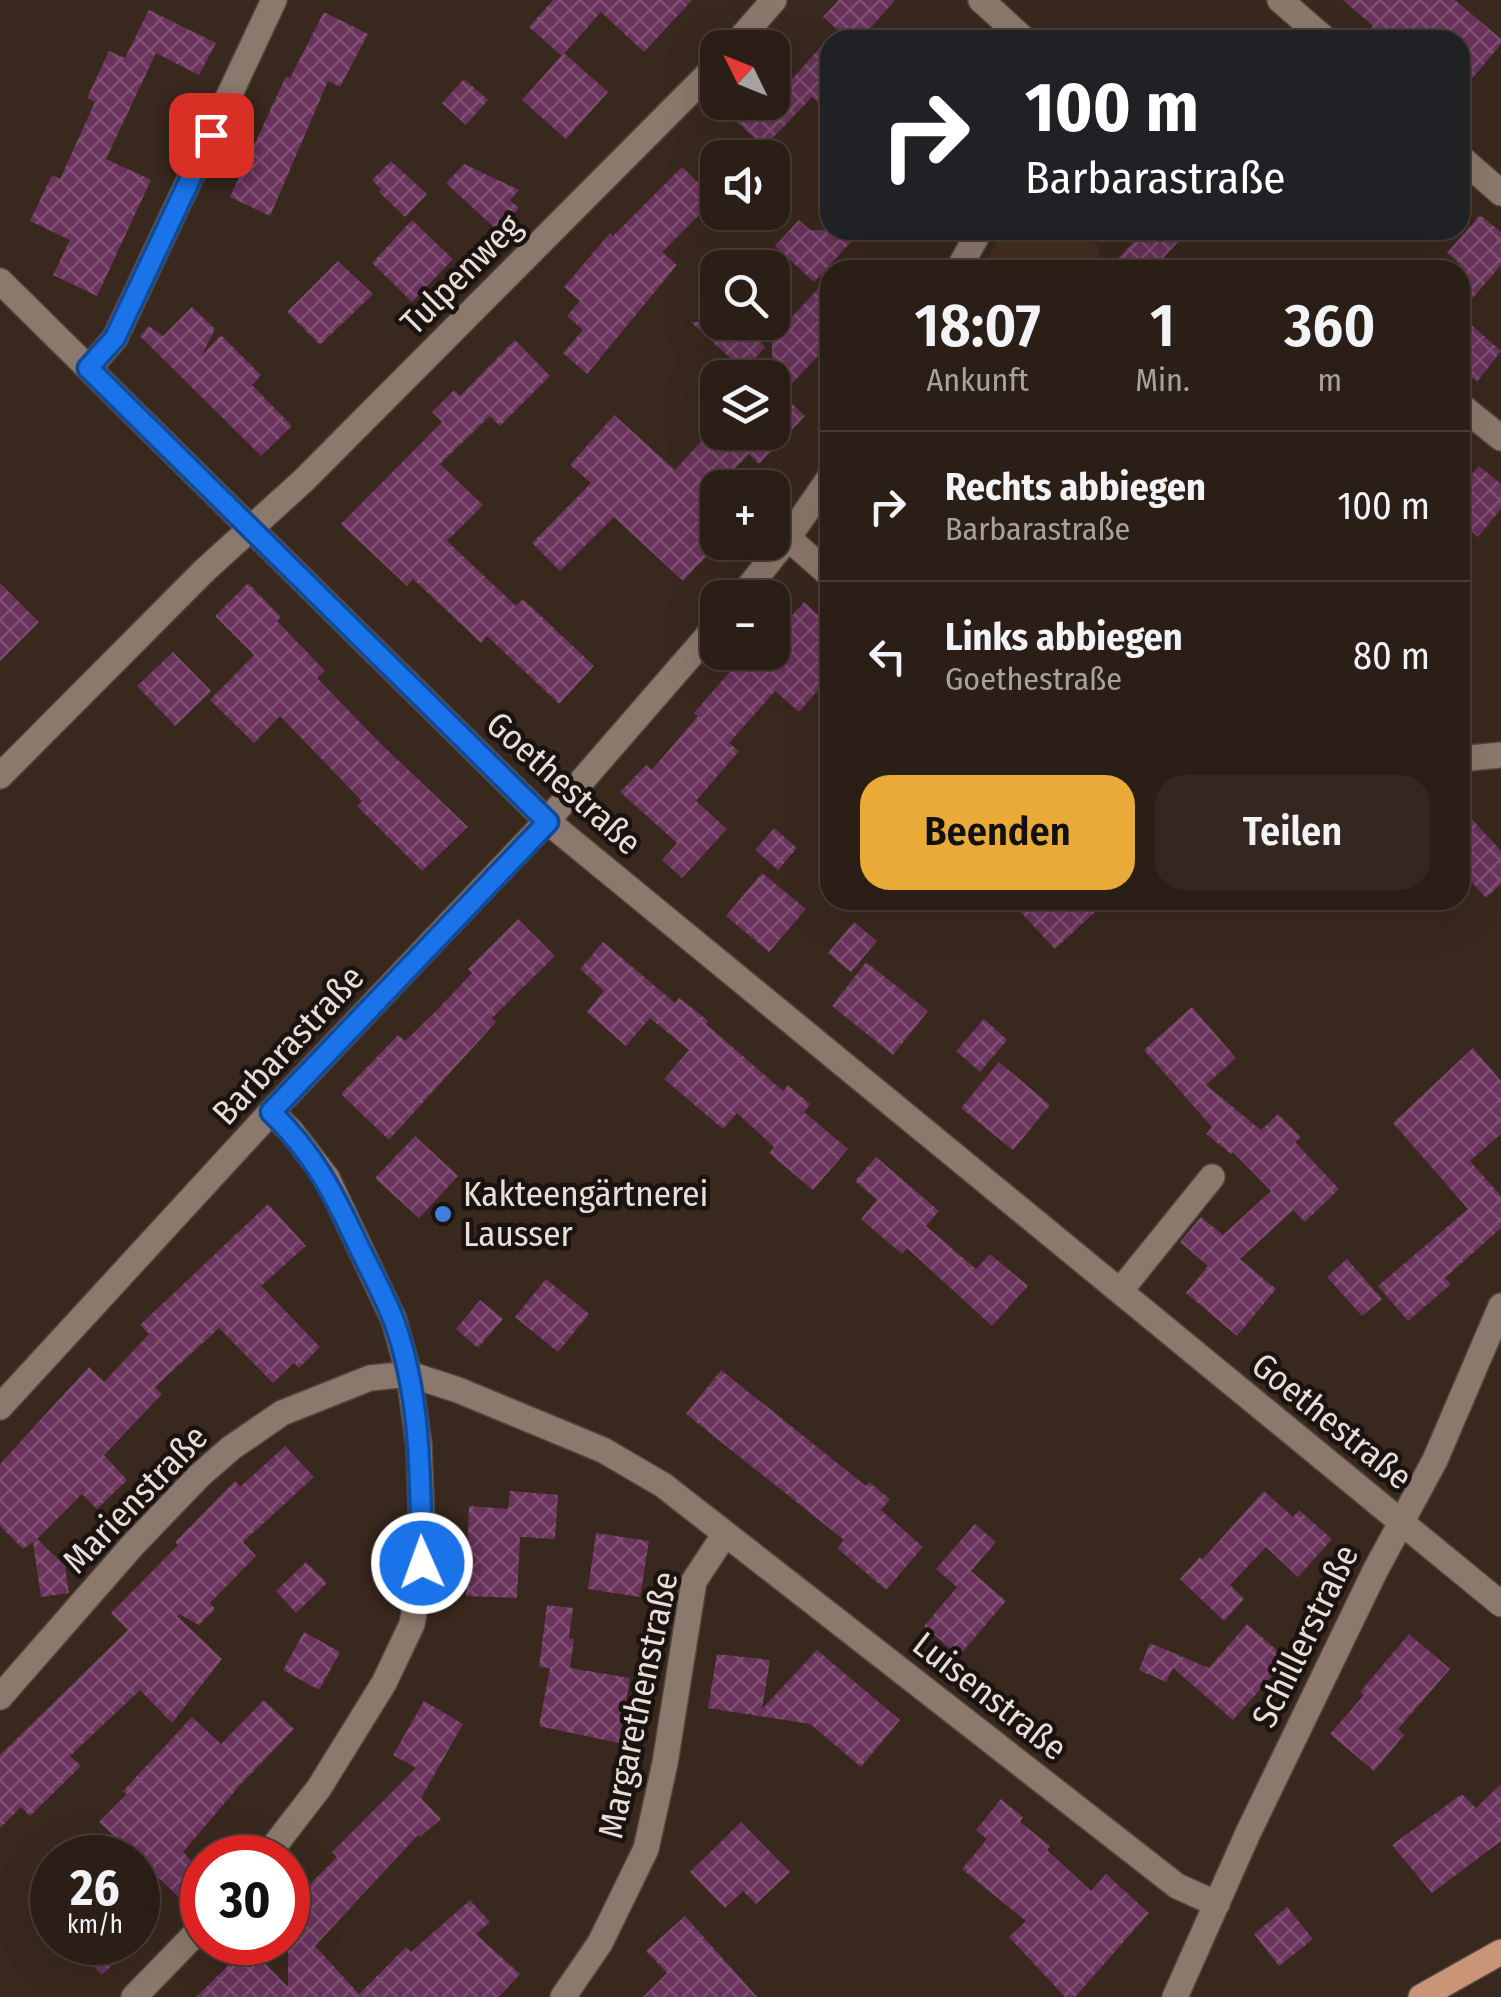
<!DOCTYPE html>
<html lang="de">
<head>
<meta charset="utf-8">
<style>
	body { margin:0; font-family:"Fira Sans Condensed",sans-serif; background:#33271f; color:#f1f3f6; height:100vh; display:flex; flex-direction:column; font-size:38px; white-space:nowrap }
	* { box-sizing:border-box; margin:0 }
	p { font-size:32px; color:#a6a2a1 }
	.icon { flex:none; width:55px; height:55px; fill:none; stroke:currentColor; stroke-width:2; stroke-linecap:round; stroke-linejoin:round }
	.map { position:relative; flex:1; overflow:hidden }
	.panel { position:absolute; left:820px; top:260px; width:650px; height:650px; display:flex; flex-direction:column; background:#2b1e16; border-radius:30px; box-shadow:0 10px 40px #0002,0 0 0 2px #473c35 }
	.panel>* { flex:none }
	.guide { position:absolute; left:820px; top:30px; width:650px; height:210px; border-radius:30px; box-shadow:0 10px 40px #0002,0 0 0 2px #473c35; background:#202124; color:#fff; overflow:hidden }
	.needle { width:65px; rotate:313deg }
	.tools { position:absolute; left:700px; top:30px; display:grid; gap:20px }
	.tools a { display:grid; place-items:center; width:90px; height:90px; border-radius:20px; background:#2b1e16; box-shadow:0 10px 40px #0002,0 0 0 2px #473c35; font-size:50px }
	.speed { position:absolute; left:30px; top:1835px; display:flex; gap:20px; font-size:50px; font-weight:700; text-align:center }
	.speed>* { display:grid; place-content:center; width:130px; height:130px; border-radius:50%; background:#2b1e16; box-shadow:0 10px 40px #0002,0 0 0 2px #473c35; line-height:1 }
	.speed small { font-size:25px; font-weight:400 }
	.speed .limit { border:15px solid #d22; background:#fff; color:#111 }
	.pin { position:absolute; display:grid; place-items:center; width:85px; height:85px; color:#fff; margin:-42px; border-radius:20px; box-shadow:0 5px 15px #0006 }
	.me { position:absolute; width:110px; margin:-55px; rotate:358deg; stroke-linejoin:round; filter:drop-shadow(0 0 8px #0008) }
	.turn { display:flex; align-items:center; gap:35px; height:210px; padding:0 40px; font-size:45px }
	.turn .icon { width:130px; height:130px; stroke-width:2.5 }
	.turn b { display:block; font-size:70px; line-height:85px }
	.eta { display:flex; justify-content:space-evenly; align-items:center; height:170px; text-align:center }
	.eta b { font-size:60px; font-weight:600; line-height:70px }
	.primary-button { display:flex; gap:20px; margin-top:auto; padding:20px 40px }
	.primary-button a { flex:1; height:115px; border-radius:30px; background:#e9aa38; color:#111; font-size:40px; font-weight:600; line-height:115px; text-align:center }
	.primary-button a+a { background:#33271f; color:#f1f3f6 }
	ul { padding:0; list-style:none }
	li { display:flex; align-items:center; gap:30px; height:150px; padding:0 40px; border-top:2px solid #473c35 }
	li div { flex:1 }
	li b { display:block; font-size:38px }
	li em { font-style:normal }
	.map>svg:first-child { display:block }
	.built { fill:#463022 }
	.building { fill:url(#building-cross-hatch) }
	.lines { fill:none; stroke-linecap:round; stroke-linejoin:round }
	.minor-casing { stroke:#54463e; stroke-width:28 }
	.major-casing { stroke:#54463e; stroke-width:28 }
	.minor { stroke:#8c796d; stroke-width:25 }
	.major { stroke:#ca9477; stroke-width:25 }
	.route-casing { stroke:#114b97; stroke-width:25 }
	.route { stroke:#1a73e8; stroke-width:18 }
	.shop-dot { fill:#3f7fe0; stroke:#1b130f; stroke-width:4 }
	.labels { text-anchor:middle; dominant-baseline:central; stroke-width:9; stroke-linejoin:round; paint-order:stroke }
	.street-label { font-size:35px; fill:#e9ded7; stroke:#1b130f }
	.poi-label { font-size:35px; fill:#e9ded7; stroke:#1b130f; text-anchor:start }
</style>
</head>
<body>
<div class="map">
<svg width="1501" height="1997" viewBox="0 0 1501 1997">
	<defs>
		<pattern id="building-cross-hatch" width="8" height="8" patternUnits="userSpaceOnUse" patternTransform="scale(2.5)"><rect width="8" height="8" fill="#6a335b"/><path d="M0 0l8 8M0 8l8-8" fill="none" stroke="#7f5072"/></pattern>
	</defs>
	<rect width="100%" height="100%" fill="#39281e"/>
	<path class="built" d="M 1004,230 L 1079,230 L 1100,248 L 1098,261 L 1108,270 L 981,270 Z"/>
	<path class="building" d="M 553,0 L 692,0 L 644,52 L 601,12 L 562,56 L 529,27 Z
		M 839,0 L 895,0 L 860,40 L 849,40 L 823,17 Z
		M 1343,0 L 1455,0 L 1501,39 L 1501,44 L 1460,93 L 1460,40 L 1360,40 L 1373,26 Z
		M 149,10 L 216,43 L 199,75 L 156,53 L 106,159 L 151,180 L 97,296 L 53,275 L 70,240 L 30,221 L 52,175 L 60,179 L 95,102 L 87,98 L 109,51 L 125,58 Z
		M 324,12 L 368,34 L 340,87 L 328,81 L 270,216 L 230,197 L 286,76 L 290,78 Z
		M 830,36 L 830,114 L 812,97 L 764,147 L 732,117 L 746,102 L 772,102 Z
		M 564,53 L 608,92 L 566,139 L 522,100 Z
		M 464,79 L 488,100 L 466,125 L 442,103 Z
		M 391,161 L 427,194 L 405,217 L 379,192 L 381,189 L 372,180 Z
		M 464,164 L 519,190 L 510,200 L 519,208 L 498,231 L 446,183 Z
		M 682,167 L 715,199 L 662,252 L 677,265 L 587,374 L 563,353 L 583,330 L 567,316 L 580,301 L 564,287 L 610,233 L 613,236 Z
		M 1480,215 L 1501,232 L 1501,265 L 1460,313 L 1460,264 L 1447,253 Z
		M 412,220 L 453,259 L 412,302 L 372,263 Z
		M 799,220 L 810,230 L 862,230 L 814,282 L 775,246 Z
		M 1145,230 L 1189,230 L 1152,270 L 1107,270 Z
		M 338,261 L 373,294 L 320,345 L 287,312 Z
		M 830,276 L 830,343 L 782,394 L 805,416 L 759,464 L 749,454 L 702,503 L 718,517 L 718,544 L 683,581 L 614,517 L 560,571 L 532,543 L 591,483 L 570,465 L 614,415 L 675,470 L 710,432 L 772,432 L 772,338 Z
		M 192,307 L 215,329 L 202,355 L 221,335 L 261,375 L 252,385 L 292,426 L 261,456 L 140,336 L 149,326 L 163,336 Z
		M 1460,315 L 1501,351 L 1477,382 L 1460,367 Z
		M 691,322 L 739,322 L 765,347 L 744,371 Z
		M 515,340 L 550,376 L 500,426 L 490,416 L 440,464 L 483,505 L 447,541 L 516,606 L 523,599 L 594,666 L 559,704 L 487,636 L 481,643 L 413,579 L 407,586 L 341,524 L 442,422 L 432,412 L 454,390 L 460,396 Z
		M 1479,466 L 1501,484 L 1501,509 L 1478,537 L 1460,522 L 1460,488 Z
		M 0,583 L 39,622 L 0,661 Z
		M 248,583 L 281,617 L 277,621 L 325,671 L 317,678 L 378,741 L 468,827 L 422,871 L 357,806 L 362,801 L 280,716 L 254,743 L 210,700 L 254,655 L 215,616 Z
		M 804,602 L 830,626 L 830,676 L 799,712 L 775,691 L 729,743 L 739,751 L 696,801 L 727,829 L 682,878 L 662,860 L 677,843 L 620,792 L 646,765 L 652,770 L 698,716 L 694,713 L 740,660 L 747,667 L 760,652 L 772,652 L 772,638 Z
		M 173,652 L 211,691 L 175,726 L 137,686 Z
		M 1460,806 L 1501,851 L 1501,884 L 1486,898 L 1460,869 Z
		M 774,828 L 797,848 L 778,870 L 755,850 Z
		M 762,873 L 806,909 L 769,952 L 726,916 Z
		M 1009,900 L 1108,900 L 1055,949 Z
		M 518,919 L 555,956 L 492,1018 L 496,1022 L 389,1140 L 341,1094 L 398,1035 L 405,1041 L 437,1010 L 472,973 L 468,969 Z
		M 854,922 L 877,941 L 851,972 L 828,953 Z
		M 603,942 L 675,1003 L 679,998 L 696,1011 L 708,1021 L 706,1024 L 783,1091 L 788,1085 L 810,1104 L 804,1112 L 848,1149 L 813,1190 L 769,1153 L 774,1147 L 737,1113 L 723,1129 L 664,1079 L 689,1050 L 650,1018 L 626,1046 L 587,1012 L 604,991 L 580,969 Z
		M 866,962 L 928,1011 L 893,1055 L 832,1006 Z
		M 1192,1007 L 1236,1058 L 1206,1085 L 1261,1130 L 1278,1114 L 1301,1137 L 1295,1142 L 1339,1189 L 1305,1222 L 1293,1210 L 1240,1259 L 1276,1289 L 1237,1336 L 1186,1293 L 1208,1266 L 1180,1242 L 1201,1217 L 1223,1235 L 1271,1191 L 1233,1152 L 1231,1154 L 1206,1134 L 1212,1127 L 1144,1050 Z
		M 984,1019 L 1007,1040 L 980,1072 L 956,1051 Z
		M 1473,1048 L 1501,1081 L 1501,1134 L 1470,1161 L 1501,1196 L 1501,1228 L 1445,1278 L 1451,1284 L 1408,1321 L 1378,1286 L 1468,1209 L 1393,1123 Z
		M 999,1062 L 1050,1105 L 1013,1150 L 961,1108 Z
		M 415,1136 L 458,1176 L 419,1218 L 375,1178 Z
		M 876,1157 L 939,1211 L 926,1226 L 976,1269 L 990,1254 L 1028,1286 L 992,1326 L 907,1248 L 902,1254 L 861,1219 L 877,1200 L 855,1181 Z
		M 268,1204 L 306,1246 L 261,1286 L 320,1347 L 299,1368 L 294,1363 L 273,1383 L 219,1328 L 155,1387 L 162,1394 L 104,1455 L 127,1480 L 97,1509 L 82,1494 L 37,1539 L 65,1566 L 69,1593 L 41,1597 L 33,1542 L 23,1549 L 0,1526 L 0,1464 L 89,1367 L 104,1382 L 149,1334 L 140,1325 Z
		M 1347,1259 L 1382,1299 L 1362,1316 L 1327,1277 Z
		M 546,1279 L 589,1314 L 558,1352 L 515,1317 Z
		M 480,1300 L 503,1319 L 478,1348 L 456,1329 Z
		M 721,1370 L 866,1486 L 869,1482 L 890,1499 L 881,1510 L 923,1547 L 886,1590 L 837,1548 L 844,1540 L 686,1414 Z
		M 285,1446 L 314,1477 L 243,1542 L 256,1556 L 210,1603 L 215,1609 L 199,1625 L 179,1614 L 177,1616 L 222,1659 L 172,1723 L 140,1690 L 70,1756 L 81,1766 L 30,1816 L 21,1807 L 0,1828 L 0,1755 L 128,1630 L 111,1613 L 178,1545 L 175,1542 L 235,1481 L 240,1487 Z
		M 510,1491 L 558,1495 L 555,1539 L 520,1537 L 517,1598 L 466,1596 L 469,1506 L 508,1509 Z
		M 1264,1491 L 1293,1517 L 1299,1510 L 1332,1539 L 1298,1577 L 1266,1547 L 1230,1585 L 1244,1599 L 1224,1621 L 1180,1579 L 1200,1557 L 1202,1560 Z
		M 975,1524 L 996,1542 L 957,1587 L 936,1569 Z
		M 596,1533 L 649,1541 L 640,1597 L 588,1589 Z
		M 306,1562 L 327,1583 L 296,1613 L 276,1591 Z
		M 971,1571 L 1006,1601 L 959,1656 L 924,1626 Z
		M 547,1605 L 573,1608 L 569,1638 L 574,1639 L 570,1668 L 630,1678 L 619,1743 L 539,1726 L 550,1668 L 539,1667 Z
		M 1247,1624 L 1287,1659 L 1233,1720 L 1173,1668 L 1166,1682 L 1139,1670 L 1150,1643 L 1209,1668 Z
		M 304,1632 L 340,1652 L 319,1690 L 283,1670 Z
		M 1409,1634 L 1450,1669 L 1398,1729 L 1404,1735 L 1374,1771 L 1330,1734 L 1364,1695 L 1360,1692 Z
		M 817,1650 L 900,1720 L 861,1767 L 810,1724 L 708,1708 L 717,1654 L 770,1660 L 762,1709 Z
		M 264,1700 L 294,1729 L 240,1785 L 183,1852 L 202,1871 L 202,1878 L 182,1900 L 159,1878 L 138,1901 L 138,1858 L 99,1822 L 127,1794 L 123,1791 L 192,1717 L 221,1744 Z
		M 424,1701 L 463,1724 L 421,1798 L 441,1819 L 420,1837 L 418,1835 L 315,1946 L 359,1994 L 406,1947 L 411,1952 L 470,1900 L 490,1922 L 476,1934 L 520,1974 L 499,1997 L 196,1997 L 248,1946 L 288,1987 L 288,1906 L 337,1857 L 332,1852 L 416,1768 L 393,1755 Z
		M 1501,1784 L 1501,1841 L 1432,1893 L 1392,1845 L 1462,1794 L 1476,1808 Z
		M 1001,1799 L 1023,1817 L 1020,1822 L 1050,1846 L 1047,1850 L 1091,1891 L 1106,1874 L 1149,1913 L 1075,1997 L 1065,1997 L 1009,1937 L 1026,1921 L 962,1869 L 987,1839 L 976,1830 Z
		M 741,1822 L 790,1872 L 756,1904 L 743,1891 L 725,1908 L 690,1872 Z
		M 1287,1907 L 1313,1939 L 1279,1966 L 1254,1934 Z
		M 685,1916 L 757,1997 L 643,1997 L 667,1973 L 646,1951 Z
		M 70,1942 L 135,1942 L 102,1975 Z"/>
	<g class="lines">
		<defs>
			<path id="minor" d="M 981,0 L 1025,40
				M 1280,0 L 1326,40
				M 732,48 L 774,0
				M 1460,157 L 1501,193
				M 958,270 L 980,230
				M 0,281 L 547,821 L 1501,1604
				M 89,368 L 115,338 L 274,0
				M 1460,405 L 1501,438
				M 788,538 L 830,575
				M 740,598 L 788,538 L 830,477
				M 1460,759 L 1501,755
				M 0,776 L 205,570 L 303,481 L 718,64
				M 1120,1291 L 1212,1177
				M 0,1407 L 271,1112 L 547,821 L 718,624
				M 0,1697 L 132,1546 L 199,1476 L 231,1448 L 282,1413 L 370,1378 L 409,1374 L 458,1390 L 603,1450 L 663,1485 L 1177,1886 L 1217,1904
				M 265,1858 L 319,1788 L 384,1683 L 412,1624 L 423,1563 L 419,1446 L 409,1374 L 394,1320 L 327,1178 L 291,1131 L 271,1112
				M 134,1997 L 202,1927
				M 563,1997 L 600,1943 L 646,1849 L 665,1763 L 694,1581 L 725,1534
				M 1175,1997 L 1248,1833 L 1375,1571 L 1435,1460 L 1501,1306"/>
			<path id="major" d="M 1421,1997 L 1501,1952"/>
		</defs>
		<use href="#minor" class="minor-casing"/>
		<use href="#major" class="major-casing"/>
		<use href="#minor" class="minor"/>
		<use href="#major" class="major"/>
	</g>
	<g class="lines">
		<defs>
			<path id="route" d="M 211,135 L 115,338 L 88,368 L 548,822 L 271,1112 C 314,1154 333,1192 358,1245 C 370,1270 384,1295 394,1321 C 422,1399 420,1482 422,1563"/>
		</defs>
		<use href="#route" class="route-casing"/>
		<use href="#route" class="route"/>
	</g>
	<circle class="shop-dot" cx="443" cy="1214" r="10"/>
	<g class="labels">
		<g class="street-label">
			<text transform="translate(461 274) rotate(-45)">Tulpenweg</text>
			<text transform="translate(564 783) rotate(42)">Goethestraße</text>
			<text transform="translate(288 1045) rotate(-47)">Barbarastraße</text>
			<text transform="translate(1332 1421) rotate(39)">Goethestraße</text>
			<text transform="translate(135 1499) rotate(-46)">Marienstraße</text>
			<text transform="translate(1305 1636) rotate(-64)">Schillerstraße</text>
			<text transform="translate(990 1696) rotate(38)">Luisenstraße</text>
			<text transform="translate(638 1705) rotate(-78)">Margarethenstraße</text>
		</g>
		<g class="poi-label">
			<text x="463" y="1194">Kakteengärtnerei<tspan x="463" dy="40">Lausser</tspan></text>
		</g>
	</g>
</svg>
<div class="tools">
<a><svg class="needle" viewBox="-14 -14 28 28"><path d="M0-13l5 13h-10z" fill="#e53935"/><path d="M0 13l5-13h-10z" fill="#a6a2a1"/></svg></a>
<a><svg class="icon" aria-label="sound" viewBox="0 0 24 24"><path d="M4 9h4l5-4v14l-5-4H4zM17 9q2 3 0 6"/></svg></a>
<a><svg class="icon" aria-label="search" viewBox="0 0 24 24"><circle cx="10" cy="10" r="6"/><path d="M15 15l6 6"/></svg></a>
<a><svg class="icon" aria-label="layers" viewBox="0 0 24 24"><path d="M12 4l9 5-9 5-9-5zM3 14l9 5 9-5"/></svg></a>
<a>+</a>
<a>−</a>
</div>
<div class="speed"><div>26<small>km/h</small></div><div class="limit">30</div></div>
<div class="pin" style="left:211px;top:135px;background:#d93025"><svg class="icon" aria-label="arrive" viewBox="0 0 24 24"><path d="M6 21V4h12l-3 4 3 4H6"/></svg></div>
<svg class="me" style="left:422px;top:1563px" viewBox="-20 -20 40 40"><circle r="17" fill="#1a73e8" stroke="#fff" stroke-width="3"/><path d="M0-11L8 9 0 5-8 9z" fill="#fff"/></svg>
<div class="guide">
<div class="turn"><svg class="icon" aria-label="right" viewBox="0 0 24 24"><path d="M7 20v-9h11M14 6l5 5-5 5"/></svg><div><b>100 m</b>Barbarastraße</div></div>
</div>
<section class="panel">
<div class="eta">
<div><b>18:07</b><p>Ankunft</p></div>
<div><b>1</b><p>Min.</p></div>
<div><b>360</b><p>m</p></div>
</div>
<ul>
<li><svg class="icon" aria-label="right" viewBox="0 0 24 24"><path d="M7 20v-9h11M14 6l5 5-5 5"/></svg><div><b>Rechts abbiegen</b><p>Barbarastraße</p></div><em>100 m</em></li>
<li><svg class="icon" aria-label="left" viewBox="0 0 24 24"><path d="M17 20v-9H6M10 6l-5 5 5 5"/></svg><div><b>Links abbiegen</b><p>Goethestraße</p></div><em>80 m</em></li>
</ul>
<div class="primary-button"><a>Beenden</a><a>Teilen</a></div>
</section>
</div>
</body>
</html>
